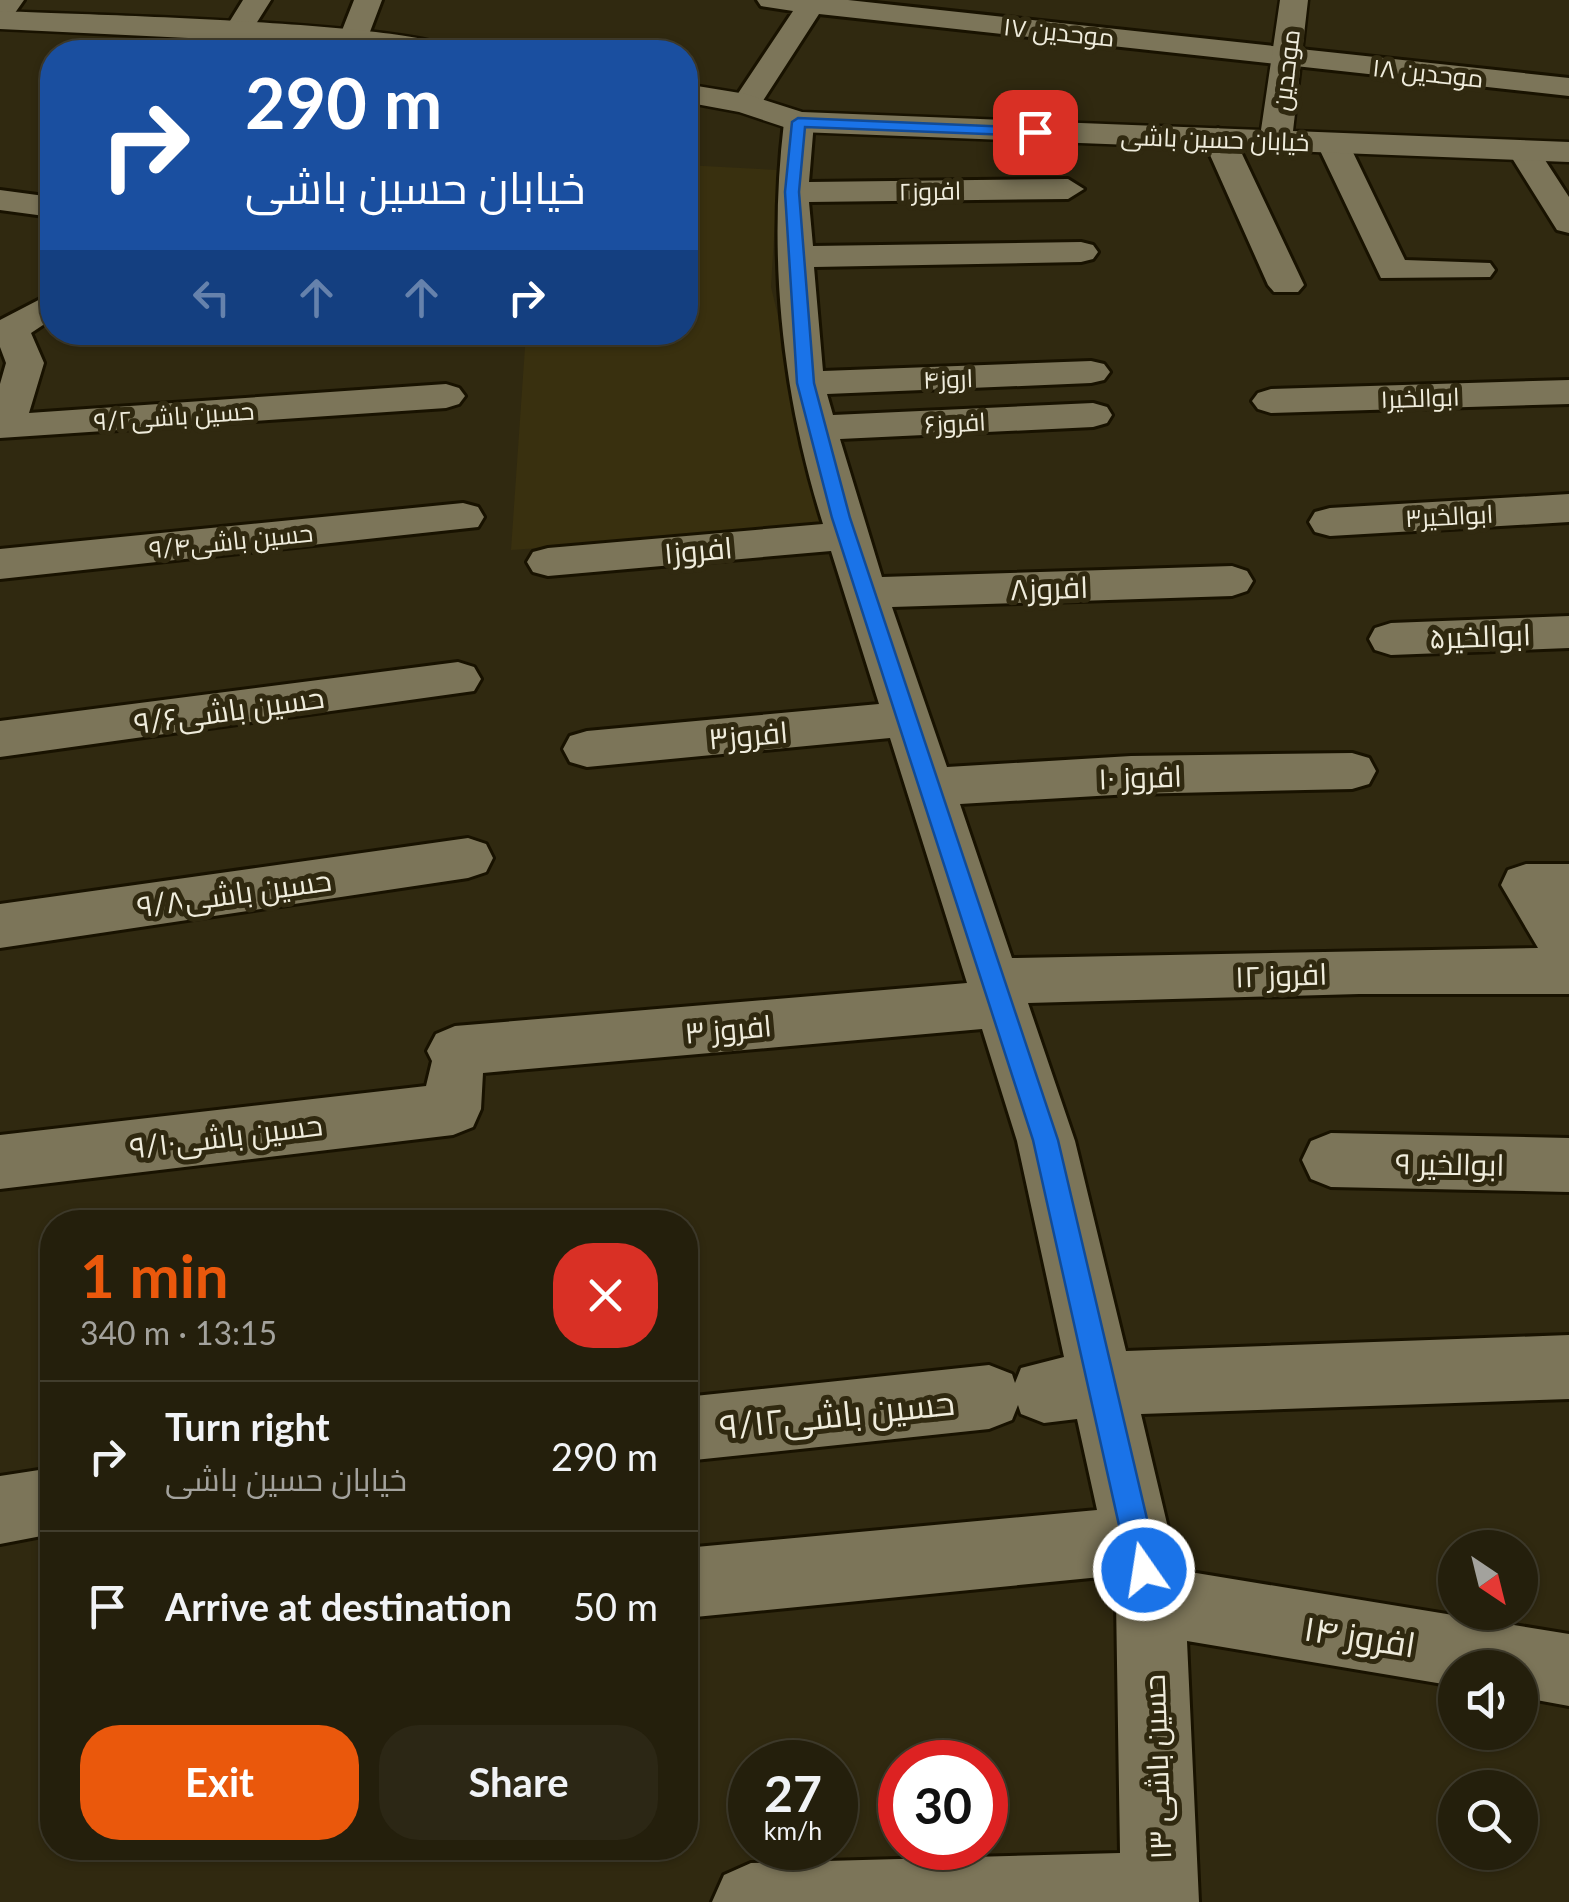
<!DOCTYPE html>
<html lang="en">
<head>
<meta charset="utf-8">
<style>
	body { margin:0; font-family:Lato,Cairo,sans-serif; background:#2c2715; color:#f1f3f6; height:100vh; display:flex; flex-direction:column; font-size:38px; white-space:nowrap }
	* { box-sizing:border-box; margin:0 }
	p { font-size:32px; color:#a3a29d }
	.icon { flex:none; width:55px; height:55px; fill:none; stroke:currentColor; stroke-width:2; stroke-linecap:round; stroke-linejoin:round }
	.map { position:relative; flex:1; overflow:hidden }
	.sheet { position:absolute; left:40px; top:1210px; width:658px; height:650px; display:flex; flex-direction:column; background:#241f0c; border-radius:40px; box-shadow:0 2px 8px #0004,0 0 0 2px #413d2d }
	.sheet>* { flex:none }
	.banner { position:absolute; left:40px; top:40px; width:658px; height:305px; border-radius:40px; box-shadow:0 2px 8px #0004,0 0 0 2px #413d2d; background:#1a4fa0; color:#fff; overflow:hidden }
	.needle { width:65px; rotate:145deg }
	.controls { position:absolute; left:1438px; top:1530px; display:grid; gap:20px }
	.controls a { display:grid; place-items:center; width:100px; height:100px; border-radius:50%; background:#241f0c; box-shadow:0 2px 8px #0004,0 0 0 2px #413d2d; font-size:50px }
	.speed { position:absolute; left:728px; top:1740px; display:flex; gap:20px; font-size:50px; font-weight:700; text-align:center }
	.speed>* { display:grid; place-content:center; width:130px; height:130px; border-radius:50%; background:#241f0c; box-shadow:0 2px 8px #0004,0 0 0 2px #413d2d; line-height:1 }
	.speed small { font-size:25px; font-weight:400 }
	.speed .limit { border:15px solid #d22; background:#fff; color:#111 }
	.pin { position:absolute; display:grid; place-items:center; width:85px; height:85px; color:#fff; margin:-42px; border-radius:20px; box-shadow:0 5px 15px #0006 }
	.me { position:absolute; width:110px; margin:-55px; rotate:347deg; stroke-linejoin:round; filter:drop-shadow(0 0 8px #0008) }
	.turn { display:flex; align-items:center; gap:35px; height:210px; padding:0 40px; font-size:45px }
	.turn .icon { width:130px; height:130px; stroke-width:2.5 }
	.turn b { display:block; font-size:70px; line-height:85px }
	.lanes { display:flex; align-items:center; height:95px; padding:0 40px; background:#0003; justify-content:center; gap:50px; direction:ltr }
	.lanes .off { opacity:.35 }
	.round { display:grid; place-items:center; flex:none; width:105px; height:105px; border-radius:40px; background:#2c2715 }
	.overview { display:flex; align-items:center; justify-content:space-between; height:170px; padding:0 40px }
	h1 { font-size:60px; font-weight:700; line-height:75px; color:#ea580c }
	.primary-button { display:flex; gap:20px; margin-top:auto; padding:20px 40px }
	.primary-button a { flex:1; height:115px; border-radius:40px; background:#ea580c; color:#fff; font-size:40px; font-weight:700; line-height:115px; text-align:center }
	.primary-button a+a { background:#2c2715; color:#f1f3f6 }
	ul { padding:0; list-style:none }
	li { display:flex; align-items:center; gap:30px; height:150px; padding:0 40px; border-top:2px solid #413d2d }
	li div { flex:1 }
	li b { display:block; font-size:38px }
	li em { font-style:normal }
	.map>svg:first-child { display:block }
	.built { fill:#39300f }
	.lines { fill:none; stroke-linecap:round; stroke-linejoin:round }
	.street-casing { stroke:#181200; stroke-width:6 }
	.secondary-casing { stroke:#181200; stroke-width:5 }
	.street { fill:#7c7559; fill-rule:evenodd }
	.secondary { fill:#7c7559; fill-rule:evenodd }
	.route { fill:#1a73e8; stroke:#114b97; stroke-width:2.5 }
	.labels { text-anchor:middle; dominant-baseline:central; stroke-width:10; stroke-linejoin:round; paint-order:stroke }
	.far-street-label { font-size:25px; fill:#efecdc; stroke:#302910 }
	.street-label { font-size:30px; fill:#efecdc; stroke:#302910 }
	.near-street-label { font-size:35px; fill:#efecdc; stroke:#302910 }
</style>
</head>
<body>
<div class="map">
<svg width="1569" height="1902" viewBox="0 0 1569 1902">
	<rect width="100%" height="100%" fill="#302910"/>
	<path class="built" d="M 685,165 L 778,170 L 771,287 L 829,527 L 511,550 L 526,333 L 685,332 Z"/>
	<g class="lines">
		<defs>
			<path id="street" d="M 0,0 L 24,0 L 10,20 L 0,22 Z
				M 243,0 L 271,0 L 249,35 L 229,35 L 225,29 Z
				M 354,0 L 382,0 L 368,37 L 352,52 L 321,52 L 341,33 Z
				M 757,0 L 848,0 L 1569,78 L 1569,96 L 819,14 L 757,110 L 746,113 L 731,104 L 793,11 L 761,6 Z
				M 799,113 L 814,122 L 809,182 L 1068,179 L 1084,189 L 1068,199 L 809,202 L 813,246 L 1081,242 L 1093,245 L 1098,252 L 1093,259 L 1081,262 L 814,267 L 823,371 L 1091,361 L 1104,364 L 1110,372 L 1104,380 L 1091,383 L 827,394 L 833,415 L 1093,403 L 1107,407 L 1112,415 L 1107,423 L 1093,427 L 840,439 L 882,577 L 1232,566 L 1247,571 L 1253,581 L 1247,591 L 1232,596 L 892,607 L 947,767 L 1131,756 L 1352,753 L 1369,758 L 1376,771 L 1369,784 L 1352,789 L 1131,794 L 960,804 L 1012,958 L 1538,948 L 1501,885 L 1508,870 L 1526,864 L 1569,864 L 1569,994 L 1359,994 L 1028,1003 L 1075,1141 L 1126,1351 L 1569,1335 L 1569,1399 L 1141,1414 L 1178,1570 L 1569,1634 L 1569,1706 L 1520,1697 L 1520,1668 L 1455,1668 L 1455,1686 L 1187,1641 L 1199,1902 L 712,1902 L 724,1875 L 751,1863 L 1120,1853 L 1116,1600 L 1111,1576 L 685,1618 L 685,1548 L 1097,1510 L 1077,1419 L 1044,1423 L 1021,1414 L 1018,1405 L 1012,1420 L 989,1429 L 685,1461 L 685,1397 L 989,1365 L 1012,1374 L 1015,1383 L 1021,1368 L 1064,1357 L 1017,1141 L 982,1029 L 483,1073 L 481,1109 L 473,1127 L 453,1135 L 0,1189 L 0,1135 L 426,1086 L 432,1061 L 427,1051 L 436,1034 L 455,1026 L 967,983 L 890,738 L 587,767 L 570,762 L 563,749 L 570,736 L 587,731 L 879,704 L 831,551 L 548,576 L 533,572 L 527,562 L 533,552 L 548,548 L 823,524 C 782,394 768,257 784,122 Z
				M 1218,128 L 1234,137 L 1304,285 L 1298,292 L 1274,292 L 1268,285 L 1202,137 Z
				M 1332,133 L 1348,142 L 1405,260 L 1490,263 L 1495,270 L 1490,277 L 1381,278 L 1316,142 Z
				M 1523,141 L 1534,143 L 1569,197 L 1569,233 L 1557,230 L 1507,150 Z
				M 0,190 L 52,197 L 52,217 L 0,210 Z
				M 52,293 L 52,319 L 31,333 L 44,363 L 29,413 L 446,384 L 459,388 L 465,396 L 459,404 L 446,408 L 0,438 L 0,384 L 6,363 L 0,347 L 0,320 Z
				M 1569,380 L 1569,404 L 1271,413 L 1258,409 L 1252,401 L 1258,393 L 1271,389 Z
				M 1569,494 L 1569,522 L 1330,536 L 1315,532 L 1309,522 L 1315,512 L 1330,508 Z
				M 463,503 L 478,507 L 484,517 L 478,527 L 0,579 L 0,549 Z
				M 1569,616 L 1569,648 L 1391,655 L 1375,650 L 1369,639 L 1375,628 L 1391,623 Z
				M 458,662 L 474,667 L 481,679 L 474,691 L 0,757 L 0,721 Z
				M 468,838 L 486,844 L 493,858 L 486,872 L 468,878 L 0,948 L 0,904 Z
				M 1331,1133 L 1569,1138 L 1569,1192 L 1331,1187 L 1311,1179 L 1302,1160 L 1311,1141 Z
				M 52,1468 L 52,1534 L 0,1544 L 0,1476 Z"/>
			<path id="secondary" d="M 1280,0 L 1308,0 L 1293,131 L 1569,142 L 1569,162 L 799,132 L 739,112 L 685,102 L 685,84 L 746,94 L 802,112 L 1261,130 Z
				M 0,11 C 59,14 438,22 459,52 L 393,52 L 354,46 L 0,29 Z"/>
		</defs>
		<use href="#street" class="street-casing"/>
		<use href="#secondary" class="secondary-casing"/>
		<use href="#street" class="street"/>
		<use href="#secondary" class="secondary"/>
	</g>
	<path class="route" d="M 798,118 L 1035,128 L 1041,132 L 1035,136 L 805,127 L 799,192 L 814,383 L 850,518 L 1058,1140 L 1159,1570 L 1155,1581 L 1144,1585 L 1133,1581 L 1129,1570 L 1033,1140 L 832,518 L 797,383 L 785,192 L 792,122 Z"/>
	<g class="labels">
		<g class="far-street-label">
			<text transform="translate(1059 31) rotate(6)">موحدین ۱۷</text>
			<text transform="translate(1285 70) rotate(-83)">موحدین</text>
			<text transform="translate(1428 72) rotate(6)">موحدین ۱۸</text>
			<text transform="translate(1215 138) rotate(2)">خیابان حسین باشی</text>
			<text transform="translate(930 190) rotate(-1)">افروز۲</text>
			<text transform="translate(948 378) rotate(-2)">اروز۴</text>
			<text transform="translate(1420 397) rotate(-2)">ابوالخیر۱</text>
			<text transform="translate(174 415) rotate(-4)">حسین باشی۹/۲</text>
			<text transform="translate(955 422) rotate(-3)">افروز۶</text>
			<text transform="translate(1449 515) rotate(-3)">ابوالخیر۳</text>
			<text transform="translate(231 540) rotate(-6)">حسین باشی۹/۴</text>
		</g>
		<g class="street-label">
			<text transform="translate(698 549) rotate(-5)">افروز۱</text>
			<text transform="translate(1049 587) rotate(-2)">افروز۸</text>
			<text transform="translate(1480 635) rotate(-2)">ابوالخیر۵</text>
			<text transform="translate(229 709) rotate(-8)">حسین باشی۹/۶</text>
			<text transform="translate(748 734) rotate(-5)">افروز۳</text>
			<text transform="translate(1140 776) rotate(-2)">افروز ۱۰</text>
			<text transform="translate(234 892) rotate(-8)">حسین باشی۹/۸</text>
			<text transform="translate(1281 974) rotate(-2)">افروز ۱۲</text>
			<text transform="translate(728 1028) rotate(-5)">افروز ۳</text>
			<text transform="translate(226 1135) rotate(-7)">حسین باشی۹/۱۰</text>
			<text transform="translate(1450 1163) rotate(1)">ابوالخیر ۹</text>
			<text transform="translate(1156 1767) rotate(-92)">حسین باشی ۱۳</text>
		</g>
		<g class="near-street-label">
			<text transform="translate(837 1413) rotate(-6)">حسین باشی۹/۱۲</text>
			<text transform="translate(1360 1635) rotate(9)">افروز ۱۴</text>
		</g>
	</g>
</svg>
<div class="controls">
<a><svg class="needle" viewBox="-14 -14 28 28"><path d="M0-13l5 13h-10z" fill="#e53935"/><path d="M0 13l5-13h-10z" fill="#a3a29d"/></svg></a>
<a><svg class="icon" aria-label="sound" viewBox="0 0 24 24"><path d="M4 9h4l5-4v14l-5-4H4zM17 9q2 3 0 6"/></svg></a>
<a><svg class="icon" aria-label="search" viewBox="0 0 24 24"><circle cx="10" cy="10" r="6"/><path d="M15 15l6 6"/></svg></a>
</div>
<div class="speed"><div>27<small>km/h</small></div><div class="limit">30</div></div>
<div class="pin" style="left:1035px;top:132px;background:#d93025"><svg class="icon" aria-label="arrive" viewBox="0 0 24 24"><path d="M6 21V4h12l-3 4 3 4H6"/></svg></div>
<svg class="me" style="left:1144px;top:1570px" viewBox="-20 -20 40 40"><circle r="17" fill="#1a73e8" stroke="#fff" stroke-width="3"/><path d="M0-11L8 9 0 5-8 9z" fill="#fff"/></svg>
<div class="banner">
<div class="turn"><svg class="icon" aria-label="right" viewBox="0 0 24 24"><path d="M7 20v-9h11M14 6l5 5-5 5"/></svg><div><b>290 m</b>خیابان حسین باشی</div></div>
<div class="lanes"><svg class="icon off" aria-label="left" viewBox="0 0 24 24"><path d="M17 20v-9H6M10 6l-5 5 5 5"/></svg><svg class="icon off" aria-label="ahead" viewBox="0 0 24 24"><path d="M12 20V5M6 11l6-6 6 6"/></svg><svg class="icon off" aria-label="ahead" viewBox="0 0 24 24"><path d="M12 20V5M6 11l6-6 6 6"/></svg><svg class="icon" aria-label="right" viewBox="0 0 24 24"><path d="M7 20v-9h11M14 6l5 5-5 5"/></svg></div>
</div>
<section class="sheet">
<div class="overview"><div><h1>1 min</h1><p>340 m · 13:15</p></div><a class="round" style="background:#d93025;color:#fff"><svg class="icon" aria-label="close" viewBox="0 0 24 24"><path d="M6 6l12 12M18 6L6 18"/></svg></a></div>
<ul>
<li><svg class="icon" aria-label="right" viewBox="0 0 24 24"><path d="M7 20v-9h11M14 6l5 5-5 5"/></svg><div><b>Turn right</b><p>خیابان حسین باشی</p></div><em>290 m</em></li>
<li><svg class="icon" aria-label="arrive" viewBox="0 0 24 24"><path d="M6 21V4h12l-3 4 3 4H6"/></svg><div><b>Arrive at destination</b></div><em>50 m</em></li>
</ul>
<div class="primary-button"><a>Exit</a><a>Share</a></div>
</section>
</div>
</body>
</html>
